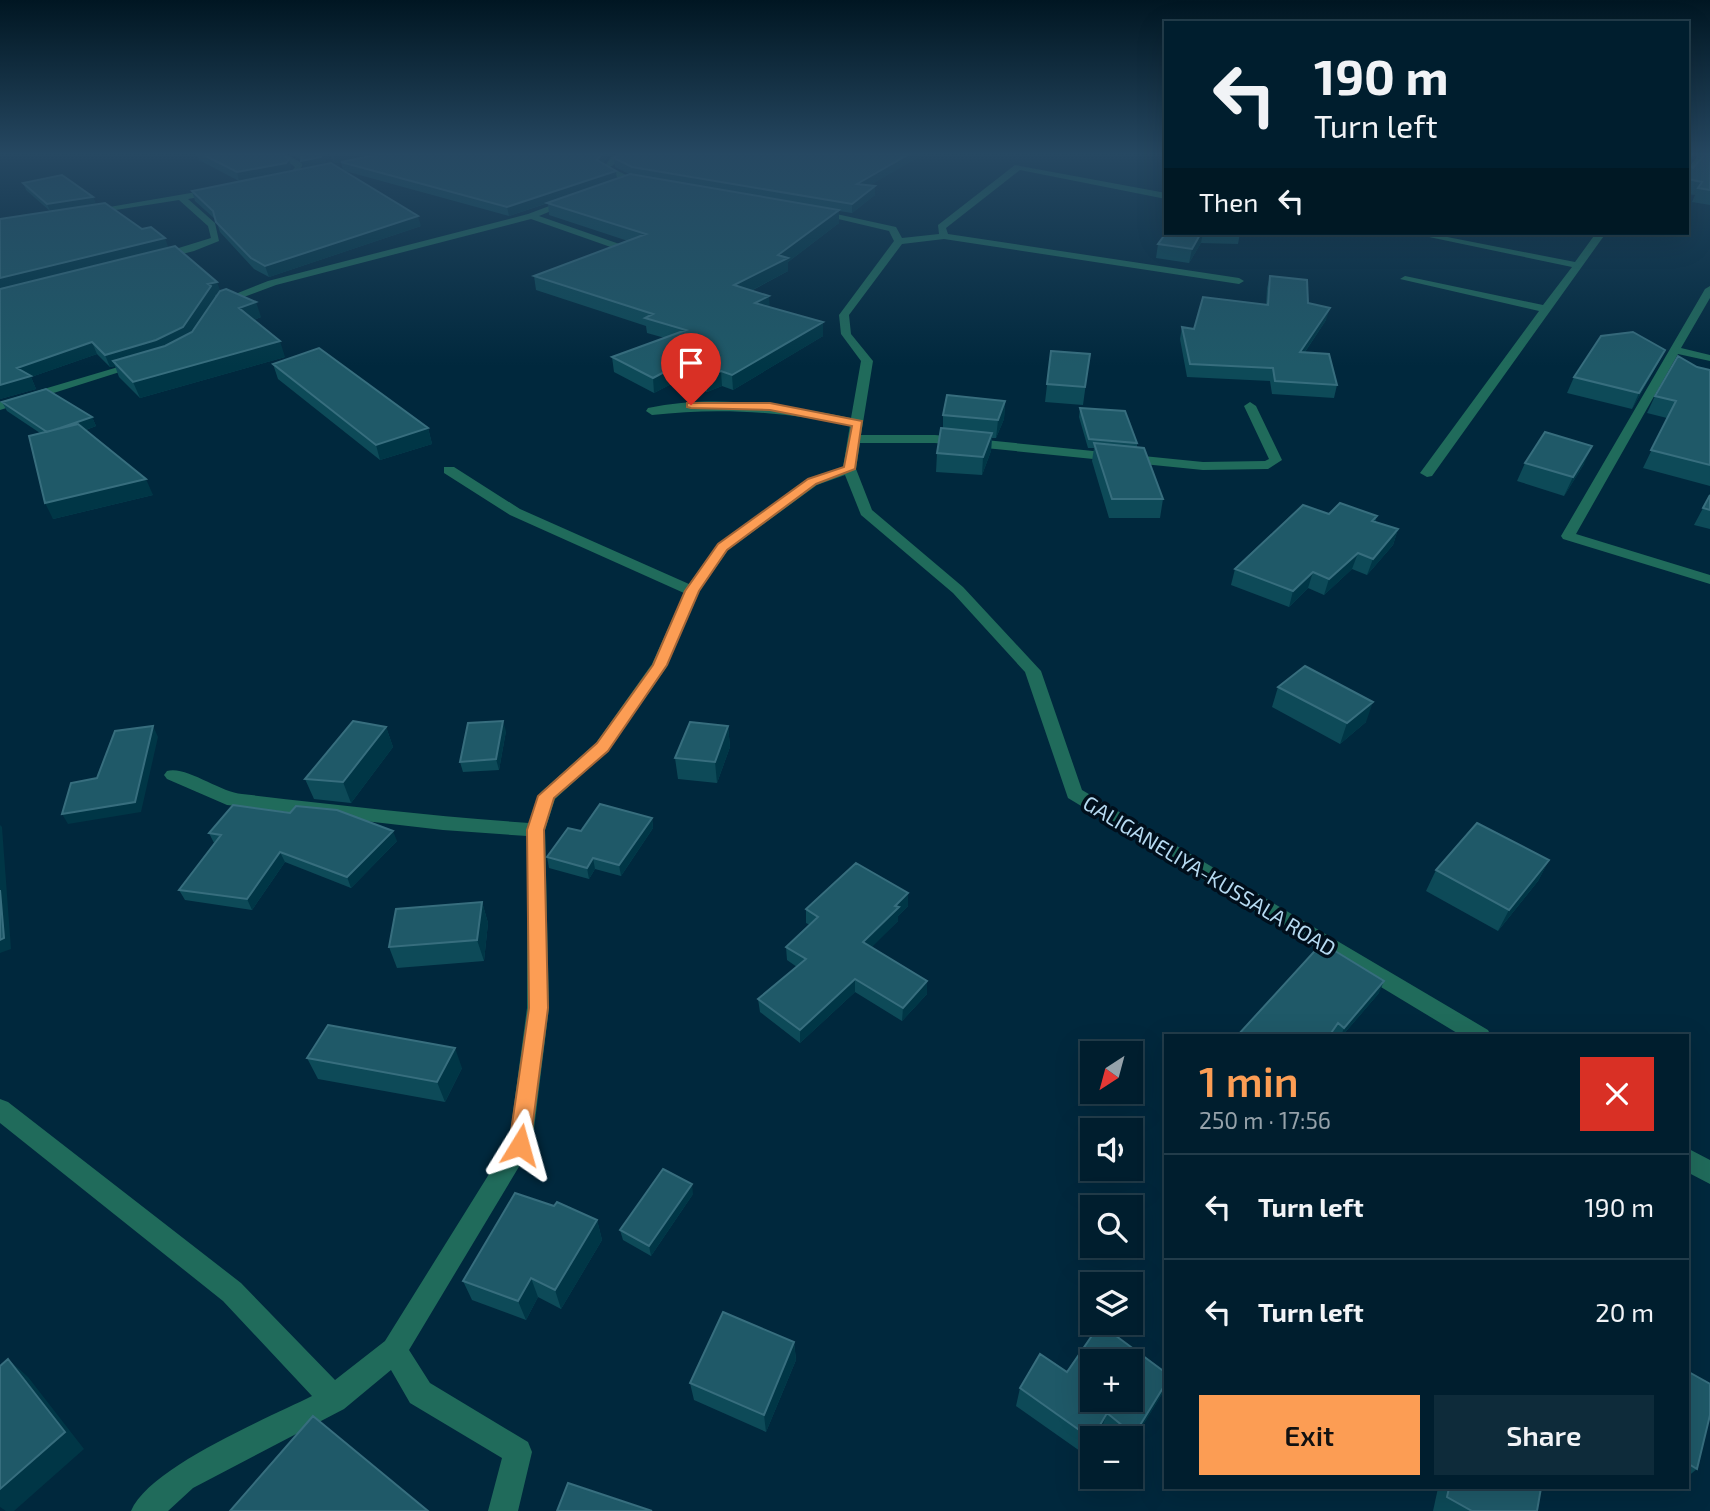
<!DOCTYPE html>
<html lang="en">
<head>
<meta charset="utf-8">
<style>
	body { margin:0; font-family:"Exo 2",sans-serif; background:#0e2b3a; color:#f1f3f6; height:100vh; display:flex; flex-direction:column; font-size:26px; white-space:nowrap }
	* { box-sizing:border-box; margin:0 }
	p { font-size:23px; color:#95a2aa }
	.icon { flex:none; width:38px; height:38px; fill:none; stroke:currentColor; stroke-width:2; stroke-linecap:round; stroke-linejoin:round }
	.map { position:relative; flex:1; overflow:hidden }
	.sheet { position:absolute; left:1164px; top:1034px; width:525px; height:455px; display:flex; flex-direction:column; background:#001e2e; border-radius:0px; box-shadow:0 7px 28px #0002,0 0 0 2px #223c4a }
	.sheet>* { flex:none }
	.banner { position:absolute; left:1164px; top:21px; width:525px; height:214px; border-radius:0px; box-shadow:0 7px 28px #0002,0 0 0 2px #223c4a; background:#001e2e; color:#f1f3f6; overflow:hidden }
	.needle { width:46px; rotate:216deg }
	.buttons { position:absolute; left:1080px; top:1041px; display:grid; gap:14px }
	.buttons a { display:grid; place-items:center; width:63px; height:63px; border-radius:0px; background:#001e2e; box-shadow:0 7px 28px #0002,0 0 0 2px #223c4a; font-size:35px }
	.pin { position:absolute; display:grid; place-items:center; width:60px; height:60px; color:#fff; margin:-72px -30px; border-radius:50% 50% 50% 0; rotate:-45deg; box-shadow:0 0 7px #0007 }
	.pin .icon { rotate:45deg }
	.me { position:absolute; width:77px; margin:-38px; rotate:8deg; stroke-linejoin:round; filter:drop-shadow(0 0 5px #0008) }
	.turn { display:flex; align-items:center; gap:24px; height:147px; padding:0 35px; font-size:32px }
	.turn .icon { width:91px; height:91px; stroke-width:2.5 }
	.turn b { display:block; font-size:49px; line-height:60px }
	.then { display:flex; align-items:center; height:66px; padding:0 35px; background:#0003; gap:14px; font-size:26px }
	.round { display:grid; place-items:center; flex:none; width:74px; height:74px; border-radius:0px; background:#0e2b3a }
	.overview { display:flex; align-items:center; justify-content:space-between; height:119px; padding:0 35px }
	h1 { font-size:42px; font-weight:600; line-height:52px; color:#fc9d54 }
	.cta { display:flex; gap:14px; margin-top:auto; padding:14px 35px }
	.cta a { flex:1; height:80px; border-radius:0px; background:#fc9d54; color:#111; font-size:28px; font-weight:600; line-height:80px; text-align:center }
	.cta a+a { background:#0e2b3a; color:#f1f3f6 }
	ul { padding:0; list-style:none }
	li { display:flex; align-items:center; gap:21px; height:105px; padding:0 35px; border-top:2px solid #223c4a }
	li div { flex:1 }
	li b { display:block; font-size:26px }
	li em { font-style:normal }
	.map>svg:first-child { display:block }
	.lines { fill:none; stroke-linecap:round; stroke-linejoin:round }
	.street { fill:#206b5b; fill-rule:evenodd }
	.wall { fill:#0d4a58 }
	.shaded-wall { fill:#003646 }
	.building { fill:#1f5968; stroke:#376e7e; stroke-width:2; fill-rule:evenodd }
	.route { fill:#fc9d54; stroke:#a46637; stroke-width:2 }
	.labels { text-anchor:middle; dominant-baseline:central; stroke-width:7; stroke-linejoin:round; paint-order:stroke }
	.street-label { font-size:21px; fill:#b6daf1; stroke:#000f1c }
</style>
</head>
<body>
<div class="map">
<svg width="1710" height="1511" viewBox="0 0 1710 1511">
	<rect width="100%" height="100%" fill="#00283d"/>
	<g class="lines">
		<path class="street" d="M 277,154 L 287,154 L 303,164 L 296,178 L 289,176 L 295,167 Z
			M 619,154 L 630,154 L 610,167 L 632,178 L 649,180 L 649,184 L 627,182 L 602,170 L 611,157 Z
			M 1699,154 L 1707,154 L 1687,179 L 1687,170 Z
			M 1015,165 L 1166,193 L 1166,199 L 1020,170 L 946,228 L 948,234 L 1239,278 L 1244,281 L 1239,284 L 944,239 L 902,244 L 849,315 L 851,334 L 873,361 L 861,435 L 935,435 L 1203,462 L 1265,461 L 1269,459 L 1244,406 L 1250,402 L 1256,406 L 1282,460 L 1268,469 L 1203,470 L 935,443 L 860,443 L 856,469 L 872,510 L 963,587 L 1041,671 L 1082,790 L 1488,1030 L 1491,1036 L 1462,1036 L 1068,798 L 1025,672 L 953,593 L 861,515 L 845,475 L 817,485 L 728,550 L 699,591 L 666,668 L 608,751 L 555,799 L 545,830 L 549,1008 L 532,1145 L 409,1350 L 430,1383 L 528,1442 L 532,1452 L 518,1511 L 488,1511 L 502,1458 L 410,1403 L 391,1370 L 344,1409 L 193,1488 L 168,1511 L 131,1511 C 149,1467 268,1418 312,1396 L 223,1301 L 0,1123 L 0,1099 L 8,1102 L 241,1283 L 335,1380 L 385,1341 L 509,1142 L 527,1008 L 527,836 L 443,830 L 227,805 L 167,779 L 164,775 L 167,771 C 185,765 220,792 242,794 C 337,805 433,816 529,823 L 541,792 L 596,743 L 652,664 L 684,593 L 510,515 L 444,473 L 444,467 L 454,467 L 520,509 L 689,584 L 718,544 L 807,479 L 843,467 L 850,425 C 784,412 720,407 652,415 L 646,411 L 648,408 C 714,394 786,405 851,418 L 861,361 L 841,334 L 839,315 L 894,241 L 889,231 L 813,213 L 818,210 L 896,227 L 902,238 L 939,234 L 938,225 Z
			M 214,189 L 217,194 L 188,199 L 215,223 L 219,241 L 194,251 L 159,260 L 154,257 L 156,255 L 211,238 L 208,226 L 179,200 L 90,214 L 86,211 Z
			M 568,199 L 575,201 L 539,216 L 628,247 L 628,251 L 622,251 L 531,219 L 276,285 L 222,305 L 213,303 L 268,281 L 528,214 Z
			M 1410,233 L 1427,233 L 1575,262 L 1596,233 L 1606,233 L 1432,476 L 1427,477 L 1420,473 L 1539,311 L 1400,279 L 1405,276 L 1543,305 L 1572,267 Z
			M 1710,286 L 1710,298 L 1681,348 L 1710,355 L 1710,361 L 1678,354 L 1576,534 L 1710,575 L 1710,584 L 1563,539 L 1561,536 L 1705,289 Z
			M 135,362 L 145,364 L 0,410 L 0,402 Z
			M 1687,1148 L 1710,1160 L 1710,1184 L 1687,1172 Z"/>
	</g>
	<path class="wall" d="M 197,154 L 282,154 L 289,159 L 291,168 L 289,171 L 304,168 L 302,160 L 292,154 L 328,154 L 324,164 L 343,170 L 341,162 L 335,163 L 329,154 L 612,154 L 609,155 L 603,163 L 616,178 L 629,174 L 615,167 L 614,158 L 620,154 L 924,154 L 869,185 L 875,195 L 852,213 L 839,211 L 839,223 L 788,262 L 788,271 L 751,291 L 770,307 L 823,336 L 733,390 L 722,386 L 707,392 L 681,379 L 654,393 L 614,372 L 612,357 L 665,338 L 647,333 L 646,326 L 536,290 L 534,276 L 628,241 L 549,215 L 548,203 L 509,216 L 345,171 L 421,226 L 269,277 L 254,269 L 220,232 L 216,220 L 195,201 L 192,191 L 239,181 L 199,160 Z
		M 1687,154 L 1695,154 L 1690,162 L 1690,166 L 1693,168 L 1710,154 L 1710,205 L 1692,202 L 1695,195 L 1687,194 Z
		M 23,183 L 93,197 L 96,205 L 168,248 L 220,291 L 261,317 L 254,320 L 285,357 L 140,398 L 119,377 L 115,366 L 110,367 L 97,354 L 31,377 L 36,389 L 0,399 L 0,219 L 50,211 L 26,190 Z
		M 1166,233 L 1240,233 L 1238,244 L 1201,243 L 1189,263 L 1156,258 L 1158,244 Z
		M 1270,276 L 1308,303 L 1326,320 L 1305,352 L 1337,385 L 1334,398 L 1272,394 L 1270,381 L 1187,377 L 1180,339 L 1182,327 L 1194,329 L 1266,305 L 1267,288 Z
		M 1665,350 L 1657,365 L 1632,409 L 1567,393 L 1574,377 Z
		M 1051,351 L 1090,354 L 1083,405 L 1045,402 Z
		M 273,364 L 428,428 L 432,444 L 380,460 L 278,379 Z
		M 1697,367 L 1710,370 L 1710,486 L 1643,468 L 1667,418 L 1647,413 L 1655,396 Z
		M 1005,401 L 1004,419 L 996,438 L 992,438 L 991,451 L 982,475 L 936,472 L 937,453 L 943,428 L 943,415 Z
		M 2,402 L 92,417 L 96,426 L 86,430 L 153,495 L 53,519 L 40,433 L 7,411 Z
		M 1080,408 L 1137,443 L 1137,447 L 1163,499 L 1160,518 L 1109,518 L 1092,461 L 1094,448 L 1088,448 L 1079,417 Z
		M 1525,463 L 1584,464 L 1564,496 L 1517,481 Z
		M 1710,495 L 1710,529 L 1694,525 Z
		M 1329,514 L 1377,516 L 1375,522 L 1398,529 L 1393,545 L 1367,575 L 1352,569 L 1324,595 L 1308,588 L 1289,607 L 1231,585 L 1235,569 Z
		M 1278,687 L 1366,722 L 1340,744 L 1272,707 Z
		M 728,726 L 730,747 L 717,783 L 678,779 L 675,758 Z
		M 386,727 L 393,747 L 351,803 L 314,799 L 305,779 Z
		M 506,731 L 499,770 L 463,772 L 460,762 Z
		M 652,818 L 653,828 L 621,876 L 595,869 L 589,879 L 549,868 L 547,857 L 581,831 Z
		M 209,833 L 397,841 L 351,888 L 285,862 L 252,910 L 185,900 L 179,890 L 214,843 Z
		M 1549,860 L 1538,881 L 1498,931 L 1426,891 L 1436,870 Z
		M 908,893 L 908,906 L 898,916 L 898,921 L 871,947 L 927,994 L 902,1021 L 855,992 L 800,1043 L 760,1012 L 758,999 L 797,967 L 787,960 L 786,947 L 810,925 L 806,923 L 806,909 Z
		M 482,902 L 488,923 L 484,961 L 397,968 L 389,947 Z
		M 1379,993 L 1342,1036 L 1237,1036 Z
		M 307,1058 L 462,1068 L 445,1102 L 318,1079 Z
		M 693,1194 L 651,1256 L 623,1240 L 620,1230 Z
		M 554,1206 L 597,1220 L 602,1240 L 561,1309 L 538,1297 L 526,1320 L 472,1300 L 463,1281 Z
		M 794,1342 L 796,1360 L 766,1432 L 694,1400 L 690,1383 Z
		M 1687,1371 L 1697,1469 L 1687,1477 Z
		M 1067,1372 L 1166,1383 L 1166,1386 L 1162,1394 L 1130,1446 L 1130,1438 L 1111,1438 L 1101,1430 L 1096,1438 L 1092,1438 L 1092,1446 L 1087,1456 L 1016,1406 L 1020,1388 Z
		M 1438,1488 L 1541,1488 L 1537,1511 L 1433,1511 Z"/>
	<path class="shaded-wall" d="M 322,154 L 328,154 L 323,166 L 304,170 L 301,161 Z
		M 336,154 L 381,154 L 335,163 L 333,155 Z
		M 602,154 L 612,154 L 609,155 L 598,168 L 597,160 Z
		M 909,154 L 924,154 L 857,193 L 857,184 Z
		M 1692,154 L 1695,154 L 1687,166 L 1687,164 Z
		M 289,159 L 291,168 L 288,172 L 239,181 L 237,172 Z
		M 616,171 L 617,179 L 509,216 L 507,207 Z
		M 875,186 L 875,195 L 852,213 L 852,204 Z
		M 93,197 L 96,205 L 50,211 L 47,204 Z
		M 839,210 L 839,223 L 788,262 L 788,271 L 735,299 L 734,285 L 778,255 Z
		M 418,216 L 421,226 L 269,277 L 265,266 Z
		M 1201,233 L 1203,233 L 1201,243 L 1189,263 L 1192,249 Z
		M 165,238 L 169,249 L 0,291 L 0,278 Z
		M 217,282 L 221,293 L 215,295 L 215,297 L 187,339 L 113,361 L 115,366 L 110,367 L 105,355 L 208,284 Z
		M 769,296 L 770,310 L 755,303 Z
		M 256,302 L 261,317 L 245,323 L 239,308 Z
		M 1330,308 L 1326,320 L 1296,365 L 1300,352 Z
		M 823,322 L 823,336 L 733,390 L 732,375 Z
		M 280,341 L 285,357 L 140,398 L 133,382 Z
		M 92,342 L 97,354 L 31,377 L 36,389 L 0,399 L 0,385 L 17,368 Z
		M 1665,350 L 1657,365 L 1632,409 L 1639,393 Z
		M 679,364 L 681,379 L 654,393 L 653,378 Z
		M 721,371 L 722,386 L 707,392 L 706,377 Z
		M 1005,401 L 1004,419 L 996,438 L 998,420 Z
		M 92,417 L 96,426 L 53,442 L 48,433 Z
		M 428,428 L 432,444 L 380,460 L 376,445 Z
		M 992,433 L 991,451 L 982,475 L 983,457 Z
		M 1592,446 L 1584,464 L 1564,496 L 1573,477 Z
		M 146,479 L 153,495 L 53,519 L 45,503 Z
		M 1398,529 L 1393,545 L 1367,575 L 1373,559 Z
		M 1358,553 L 1352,569 L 1324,595 L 1329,579 Z
		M 1313,572 L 1308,588 L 1289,607 L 1293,591 Z
		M 1373,702 L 1366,722 L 1340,744 L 1347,723 Z
		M 503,721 L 506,731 L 499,770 L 496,759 Z
		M 153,726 L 158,737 L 141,812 L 68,824 L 62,814 Z
		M 728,726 L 730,747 L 717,783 L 715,762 Z
		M 386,727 L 393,747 L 351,803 L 343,782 Z
		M 652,818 L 653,828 L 621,876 L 619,865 Z
		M 0,825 L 2,827 L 11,949 L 0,953 Z
		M 393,831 L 397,841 L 351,888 L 347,877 Z
		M 280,852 L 285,862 L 252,910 L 247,899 Z
		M 593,858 L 595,869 L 589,879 L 587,868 Z
		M 1549,860 L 1538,881 L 1498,931 L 1509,910 Z
		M 908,893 L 908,906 L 898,916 L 898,921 L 863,956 L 863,942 Z
		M 482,902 L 488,923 L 484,961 L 477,940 Z
		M 855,979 L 855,992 L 800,1043 L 800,1030 Z
		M 927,981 L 927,994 L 902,1021 L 903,1008 Z
		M 1384,981 L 1379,993 L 1342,1036 L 1341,1036 L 1344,1028 Z
		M 455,1048 L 462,1068 L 445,1102 L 437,1082 Z
		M 692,1184 L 693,1194 L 651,1256 L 649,1246 Z
		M 597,1220 L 602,1240 L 561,1309 L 555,1290 Z
		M 531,1278 L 538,1297 L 526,1320 L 518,1301 Z
		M 794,1342 L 796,1360 L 766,1432 L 764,1415 Z
		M 8,1359 L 28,1377 L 84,1449 L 14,1511 L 6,1511 L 0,1507 L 0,1489 Z
		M 1166,1383 L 1166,1386 L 1162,1394 L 1130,1446 L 1134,1435 Z
		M 1107,1413 L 1101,1430 L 1096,1438 L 1093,1438 Z
		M 1092,1441 L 1092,1446 L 1087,1456 Z"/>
	<path class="building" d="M 202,154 L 282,154 L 289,159 L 286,163 L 237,172 Z
		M 302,154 L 322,154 L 321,157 L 301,161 Z
		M 380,154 L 602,154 L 597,160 L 616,171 L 507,207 L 341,162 Z
		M 620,154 L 909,154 L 857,184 L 875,186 L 852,204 L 632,167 L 614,158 Z
		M 1687,154 L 1692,154 L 1690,157 L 1690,166 L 1693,168 L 1705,154 L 1710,154 L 1710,190 L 1698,188 L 1702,182 L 1687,179 Z
		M 331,163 L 418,216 L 265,266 L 251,258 L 216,222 L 213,211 L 192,191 Z
		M 630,174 L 839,210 L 778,255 L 788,258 L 734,285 L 769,296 L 755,303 L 823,322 L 732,375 L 721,371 L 706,377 L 679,364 L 653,378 L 612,357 L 686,330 L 645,318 L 653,314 L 534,276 L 646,234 L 547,203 Z
		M 62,175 L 93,197 L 47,204 L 23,183 Z
		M 105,203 L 142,229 L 151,227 L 165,238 L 0,278 L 0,219 Z
		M 1166,233 L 1201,233 L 1192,249 L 1158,244 Z
		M 175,246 L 217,282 L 208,284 L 211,286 L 183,327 L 156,340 L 105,355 L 92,342 L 17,368 L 31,376 L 0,385 L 0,289 Z
		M 1270,276 L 1307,280 L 1308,303 L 1330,308 L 1300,352 L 1329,354 L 1337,385 L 1275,381 L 1273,368 L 1190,364 L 1182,327 L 1194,329 L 1203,297 L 1268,305 Z
		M 226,289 L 256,302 L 239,308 L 280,341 L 133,382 L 113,361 L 165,346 L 192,332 L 220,291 Z
		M 1633,332 L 1665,350 L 1639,393 L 1574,377 L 1601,336 Z
		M 319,348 L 428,428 L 376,445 L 273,364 Z
		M 1051,351 L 1090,354 L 1085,387 L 1047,384 Z
		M 1678,356 L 1697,367 L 1710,370 L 1710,465 L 1651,450 L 1676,401 L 1655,396 Z
		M 46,389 L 92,417 L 60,428 L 47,432 L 2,402 Z
		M 947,395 L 1005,401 L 998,420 L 943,415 Z
		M 1080,408 L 1125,411 L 1137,443 L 1089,439 Z
		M 78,424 L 146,479 L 45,503 L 29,436 Z
		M 941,428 L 992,433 L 983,457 L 937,453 Z
		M 1545,432 L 1592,446 L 1573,477 L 1525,463 Z
		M 1094,443 L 1144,448 L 1163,499 L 1112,499 Z
		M 1710,495 L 1710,510 L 1703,508 Z
		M 1340,503 L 1377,516 L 1372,521 L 1398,529 L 1373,559 L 1358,553 L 1329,579 L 1313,572 L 1293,591 L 1235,569 L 1303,505 L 1329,514 Z
		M 1305,666 L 1373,702 L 1347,723 L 1278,687 Z
		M 353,721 L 386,727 L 343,782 L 305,779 Z
		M 503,721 L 496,759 L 460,762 L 468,723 Z
		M 690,722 L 728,726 L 715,762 L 675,758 Z
		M 153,726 L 135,802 L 62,814 L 71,783 L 97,778 L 115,731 Z
		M 600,804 L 652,818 L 619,865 L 593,858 L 587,868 L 547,857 L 568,828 L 581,831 Z
		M 233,805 L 290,813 L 296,806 L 337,810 L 393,831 L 347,877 L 280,852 L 247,899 L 179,890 L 221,835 L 209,833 Z
		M 1477,823 L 1549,860 L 1509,910 L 1436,870 Z
		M 856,863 L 908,893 L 895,906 L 899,907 L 863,942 L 927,981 L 903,1008 L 855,979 L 800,1030 L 758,999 L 806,959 L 786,947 L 818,917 L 806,909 Z
		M 0,890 L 4,938 L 0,940 Z
		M 482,902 L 477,940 L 389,947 L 396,909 Z
		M 1322,943 L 1384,981 L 1344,1028 L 1338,1023 L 1329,1036 L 1237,1036 Z
		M 328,1025 L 455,1048 L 437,1082 L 307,1058 Z
		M 663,1169 L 692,1184 L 649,1246 L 620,1230 Z
		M 515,1193 L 554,1206 L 557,1202 L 597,1220 L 555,1290 L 531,1278 L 518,1301 L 463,1281 Z
		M 723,1312 L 794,1342 L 764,1415 L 690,1383 Z
		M 1100,1324 L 1166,1373 L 1166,1383 L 1134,1435 L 1107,1413 L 1092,1439 L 1020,1388 L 1040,1354 L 1067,1372 ZM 1092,1362 L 1130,1362 L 1130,1400 L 1092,1400 Z
		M 8,1359 L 65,1432 L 0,1489 L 0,1366 Z
		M 1687,1371 L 1710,1384 L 1710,1415 L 1697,1469 L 1687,1463 Z
		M 313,1416 L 428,1511 L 230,1511 Z
		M 568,1483 L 652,1511 L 557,1511 Z
		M 1449,1488 L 1541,1488 L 1537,1511 L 1472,1511 L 1447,1497 Z"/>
	<linearGradient id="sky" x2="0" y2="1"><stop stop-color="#001622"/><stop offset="0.42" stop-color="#264862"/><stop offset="1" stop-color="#264862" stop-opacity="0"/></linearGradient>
	<rect width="1710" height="366" fill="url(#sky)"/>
	<path class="route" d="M 687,403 L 770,403 L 862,421 L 855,469 L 816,484 L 727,550 L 699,591 L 667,665 L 608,751 L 554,798 L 544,830 L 548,1008 L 530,1145 L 527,1152 L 520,1155 L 512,1152 L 509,1145 L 529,1008 L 527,830 L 538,796 L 597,743 L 653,665 L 685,591 L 718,544 L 808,479 L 844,467 L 852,426 L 770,410 L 691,408 L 687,407 Z"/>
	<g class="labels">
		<g class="street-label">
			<text transform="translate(1210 875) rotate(31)">GALIGANELIYA-KUSSALA ROAD</text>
		</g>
	</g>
</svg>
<div class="buttons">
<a><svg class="needle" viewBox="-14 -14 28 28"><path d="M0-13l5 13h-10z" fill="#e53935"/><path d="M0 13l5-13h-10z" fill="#95a2aa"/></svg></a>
<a><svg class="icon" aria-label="sound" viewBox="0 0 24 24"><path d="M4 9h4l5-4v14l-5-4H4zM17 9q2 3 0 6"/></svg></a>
<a><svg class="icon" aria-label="search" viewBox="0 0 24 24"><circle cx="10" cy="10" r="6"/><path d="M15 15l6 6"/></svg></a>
<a><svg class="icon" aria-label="layers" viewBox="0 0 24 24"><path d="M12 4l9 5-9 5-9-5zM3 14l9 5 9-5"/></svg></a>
<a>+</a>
<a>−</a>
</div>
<div class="pin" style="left:691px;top:405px;background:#d93025"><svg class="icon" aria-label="arrive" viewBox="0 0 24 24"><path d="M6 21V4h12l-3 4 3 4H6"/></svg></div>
<svg class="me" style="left:520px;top:1145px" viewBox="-20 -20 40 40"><path d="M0-17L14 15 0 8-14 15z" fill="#fc9d54" stroke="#fff" stroke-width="4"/></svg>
<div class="banner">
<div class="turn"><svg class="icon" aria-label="left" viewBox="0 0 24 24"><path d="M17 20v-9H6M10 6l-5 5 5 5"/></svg><div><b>190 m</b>Turn left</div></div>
<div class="then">Then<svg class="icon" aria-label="left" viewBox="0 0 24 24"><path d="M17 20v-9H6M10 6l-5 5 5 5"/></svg></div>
</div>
<section class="sheet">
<div class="overview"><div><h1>1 min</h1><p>250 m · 17:56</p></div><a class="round" style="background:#d93025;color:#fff"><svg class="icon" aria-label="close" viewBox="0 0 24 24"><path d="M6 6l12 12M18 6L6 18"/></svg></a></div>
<ul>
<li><svg class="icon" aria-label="left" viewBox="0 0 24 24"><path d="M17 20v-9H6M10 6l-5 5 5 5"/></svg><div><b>Turn left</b></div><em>190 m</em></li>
<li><svg class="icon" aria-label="left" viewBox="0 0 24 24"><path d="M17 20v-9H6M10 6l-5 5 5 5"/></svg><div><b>Turn left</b></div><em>20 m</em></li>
</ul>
<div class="cta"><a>Exit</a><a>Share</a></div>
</section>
</div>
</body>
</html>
